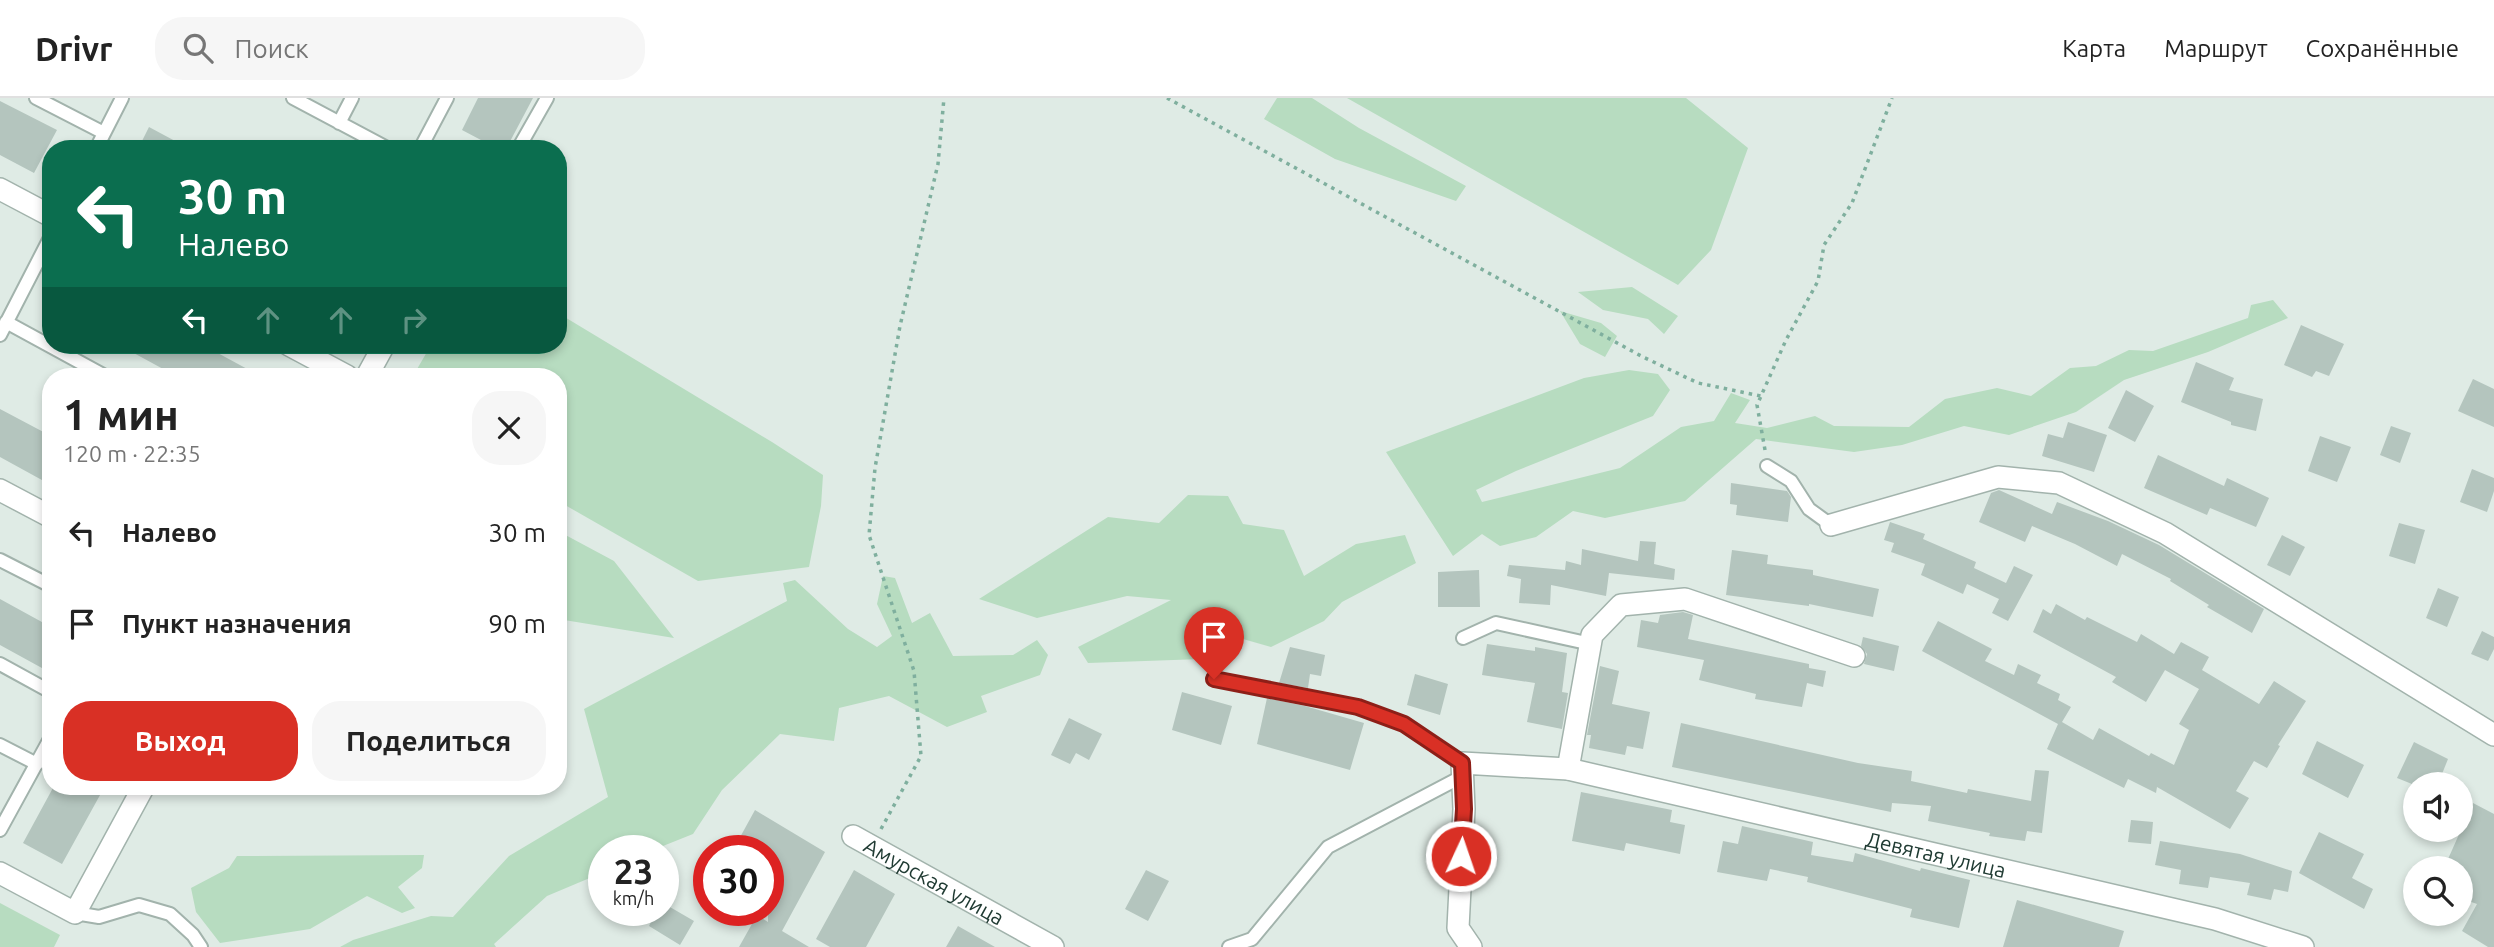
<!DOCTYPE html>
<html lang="ru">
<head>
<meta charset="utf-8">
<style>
	body { margin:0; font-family:Ubuntu,sans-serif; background:#f6f6f6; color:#222; height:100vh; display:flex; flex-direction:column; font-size:26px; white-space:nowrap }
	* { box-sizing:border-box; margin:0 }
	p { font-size:23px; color:#767676 }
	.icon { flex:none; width:38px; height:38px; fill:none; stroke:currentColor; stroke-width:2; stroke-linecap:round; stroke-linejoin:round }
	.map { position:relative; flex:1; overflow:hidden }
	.details { position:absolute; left:42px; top:270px; width:525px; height:427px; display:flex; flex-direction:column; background:#fff; border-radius:28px; box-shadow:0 4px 10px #0003 }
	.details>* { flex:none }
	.hud { position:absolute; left:42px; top:42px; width:525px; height:214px; border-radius:28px; box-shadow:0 4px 10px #0003; background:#0b6e4f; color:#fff; overflow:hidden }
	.tools { position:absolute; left:2403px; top:674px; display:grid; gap:14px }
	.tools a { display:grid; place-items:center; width:70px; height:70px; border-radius:50%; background:#fff; box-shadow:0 4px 10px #0003; font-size:35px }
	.speed { position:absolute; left:588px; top:737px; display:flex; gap:14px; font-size:35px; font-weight:700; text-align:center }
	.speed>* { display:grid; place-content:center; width:91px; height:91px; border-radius:50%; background:#fff; box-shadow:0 4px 10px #0003; line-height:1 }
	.speed small { font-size:18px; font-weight:400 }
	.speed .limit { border:10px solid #d22; background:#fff; color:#111 }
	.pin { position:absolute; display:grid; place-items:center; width:60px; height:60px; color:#fff; margin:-72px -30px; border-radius:50% 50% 50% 0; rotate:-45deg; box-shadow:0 0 7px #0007 }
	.pin .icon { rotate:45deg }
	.me { position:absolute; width:77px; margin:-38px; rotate:3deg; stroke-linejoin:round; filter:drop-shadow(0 0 5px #0008) }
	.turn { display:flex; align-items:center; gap:24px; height:147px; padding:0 21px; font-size:32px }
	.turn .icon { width:91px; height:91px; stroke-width:2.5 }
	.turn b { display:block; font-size:49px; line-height:60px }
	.lanes { display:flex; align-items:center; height:66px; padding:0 21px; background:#0003; justify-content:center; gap:35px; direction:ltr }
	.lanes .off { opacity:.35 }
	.round { display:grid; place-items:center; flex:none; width:74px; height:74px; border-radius:28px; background:#f6f6f6 }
	.head { display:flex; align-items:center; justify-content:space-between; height:119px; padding:0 21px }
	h1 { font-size:42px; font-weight:700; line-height:52px }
	.cta { display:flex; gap:14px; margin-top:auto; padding:14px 21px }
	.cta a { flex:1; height:80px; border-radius:28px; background:#d93025; color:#fff; font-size:28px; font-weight:700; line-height:80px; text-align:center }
	.cta a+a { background:#f6f6f6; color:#222 }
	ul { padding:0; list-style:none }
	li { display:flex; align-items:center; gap:21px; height:91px; padding:0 21px }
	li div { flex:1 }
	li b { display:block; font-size:26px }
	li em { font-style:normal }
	header { display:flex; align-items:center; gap:42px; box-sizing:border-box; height:98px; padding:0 35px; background:#fff; border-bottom:2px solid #e0e0e0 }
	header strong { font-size:33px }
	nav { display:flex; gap:38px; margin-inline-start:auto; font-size:24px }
	.search { width:490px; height:63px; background:#f6f6f6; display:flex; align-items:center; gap:18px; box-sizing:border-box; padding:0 24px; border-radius:28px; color:#767676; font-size:26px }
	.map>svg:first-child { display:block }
	.green { fill:#b7dcc0 }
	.building { fill:#b4c5be }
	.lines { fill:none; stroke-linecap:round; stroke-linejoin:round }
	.lane-casing { stroke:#a2b3ac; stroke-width:16 }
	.street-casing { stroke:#a2b3ac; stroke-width:24 }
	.path { stroke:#7faf9e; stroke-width:3.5; stroke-dasharray:3.5 5; stroke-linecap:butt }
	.lane { stroke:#fff; stroke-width:12 }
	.street { stroke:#fff; stroke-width:21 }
	.route-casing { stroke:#8d1f18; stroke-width:18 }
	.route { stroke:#d93025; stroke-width:12 }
	.labels { text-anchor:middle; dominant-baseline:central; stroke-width:5; stroke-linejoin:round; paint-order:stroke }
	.street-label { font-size:21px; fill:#203b33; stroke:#eff7f3 }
</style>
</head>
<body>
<header>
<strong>Drivr</strong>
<div class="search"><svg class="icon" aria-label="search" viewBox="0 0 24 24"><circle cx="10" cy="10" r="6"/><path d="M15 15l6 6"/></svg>Поиск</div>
<nav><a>Карта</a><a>Маршрут</a><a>Сохранённые</a></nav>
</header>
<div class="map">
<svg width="2494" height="849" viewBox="0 0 2494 849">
	<rect width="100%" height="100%" fill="#dfebe5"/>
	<path class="green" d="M 1277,0 L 1312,0 L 1359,30 L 1466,88 L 1456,103 L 1335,61 L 1264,21 Z
		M 1347,0 L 1686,0 L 1748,50 L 1711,152 L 1678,187 Z
		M 1632,189 L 1678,218 L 1664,236 L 1648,221 L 1603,212 L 1578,194 Z
		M 2273,202 L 2288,220 L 2208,254 L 2124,282 L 2076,314 L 2009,337 L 1964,328 L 1902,347 L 1854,354 L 1756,341 L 1685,403 L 1605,420 L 1573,413 L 1536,439 L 1500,448 L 1482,436 L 1453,458 L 1386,354 L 1584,280 L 1629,272 L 1658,276 L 1670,292 L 1653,318 L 1516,373 L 1476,392 L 1482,404 L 1620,370 L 1681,329 L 1714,323 L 1731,295 L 1750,302 L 1735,325 L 1767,330 L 1815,318 L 1834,328 L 1909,329 L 1945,301 L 1997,290 L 2031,298 L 2070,270 L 2096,268 L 2129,252 L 2153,253 L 2248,220 L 2251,207 Z
		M 1560,213 L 1601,225 L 1617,238 L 1605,259 L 1580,246 Z
		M 558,215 L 772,344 L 823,377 L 821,408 L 809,469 L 698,483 L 558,403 L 558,278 L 413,278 L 431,247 L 558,247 Z
		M 1188,397 L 1228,398 L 1243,426 L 1284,432 L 1304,478 L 1356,446 L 1405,437 L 1416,465 L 1342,504 L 1324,523 L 1271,549 L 1229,537 L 1202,561 L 1088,565 L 1078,549 L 1171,502 L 1127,498 L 1037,520 L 979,501 L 1108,419 L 1159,425 Z
		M 558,433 L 614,463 L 674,540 L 558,521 Z
		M 883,478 L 895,480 L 912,525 L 930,515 L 953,558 L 1013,557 L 1037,542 L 1048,557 L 1040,577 L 981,598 L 987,614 L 947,629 L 889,598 L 839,610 L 834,643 L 780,636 L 722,692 L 693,736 L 653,752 L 604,752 L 604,774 L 547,798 L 494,846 L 496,849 L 340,849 L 353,842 L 431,818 L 453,819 L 509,758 L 608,699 L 584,611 L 787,503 L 783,485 L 795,482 L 848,531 L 877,549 L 892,538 L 877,506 Z
		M 424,757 L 422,770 L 398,789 L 415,810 L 402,815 L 367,798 L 310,831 L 220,845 L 196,814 L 191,790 L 229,770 L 237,758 Z
		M 0,805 L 60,837 L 54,849 L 0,849 Z"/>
	<path class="building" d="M 478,0 L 533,0 L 506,51 L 498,51 L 462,32 Z
		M 0,3 L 57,32 L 34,75 L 0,57 Z
		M 149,29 L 190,51 L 138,51 Z
		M 2301,227 L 2344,246 L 2329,278 L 2316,273 L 2312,279 L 2284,267 Z
		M 119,247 L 203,247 L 260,278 L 176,278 Z
		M 2196,264 L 2234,280 L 2229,292 L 2263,301 L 2256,333 L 2231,327 L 2231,324 L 2181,304 Z
		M 2473,281 L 2494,291 L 2494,329 L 2458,313 Z
		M 2126,292 L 2154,308 L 2135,344 L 2108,330 Z
		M 0,311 L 51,338 L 51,387 L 0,359 Z
		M 2068,324 L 2107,337 L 2094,374 L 2042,358 L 2048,336 L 2063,340 Z
		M 2391,328 L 2411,335 L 2400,365 L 2380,357 Z
		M 2320,338 L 2351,349 L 2337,384 L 2308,373 Z
		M 2158,357 L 2224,388 L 2227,380 L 2269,400 L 2256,429 L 2210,410 L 2207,417 L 2144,390 Z
		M 2472,371 L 2494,380 L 2494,393 L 2487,414 L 2460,404 Z
		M 1731,385 L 1787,393 L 1791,399 L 1788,424 L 1736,417 L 1737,407 L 1730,406 Z
		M 1999,392 L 2052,416 L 2057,404 L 2108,423 L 2159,447 L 2264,511 L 2252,535 L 2207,509 L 2209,507 L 2170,483 L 2171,481 L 2122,456 L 2117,468 L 2075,446 L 2032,428 L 2025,444 L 1979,424 L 1991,395 Z
		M 1890,424 L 1925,436 L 1923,441 L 1976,464 L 1974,470 L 2006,485 L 2014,468 L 2033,477 L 2008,523 L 1992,515 L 1999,501 L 1967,486 L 1963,496 L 1921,477 L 1925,466 L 1891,454 L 1894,445 L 1884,442 Z
		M 2399,425 L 2425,432 L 2415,466 L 2389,458 Z
		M 2282,437 L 2305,449 L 2290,478 L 2267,467 Z
		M 1640,443 L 1656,444 L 1654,466 L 1675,471 L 1674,482 L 1609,475 L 1606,498 L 1551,487 L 1550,507 L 1519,505 L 1521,481 L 1507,478 L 1509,467 L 1565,472 L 1566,463 L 1581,467 L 1582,451 L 1638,463 Z
		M 1732,452 L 1768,457 L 1767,466 L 1813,472 L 1813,477 L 1879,491 L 1873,519 L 1809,506 L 1809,508 L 1726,497 Z
		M 1479,472 L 1480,509 L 1438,509 L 1438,474 Z
		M 2438,490 L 2459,499 L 2447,529 L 2426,520 Z
		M 0,501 L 51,529 L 51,575 L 0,547 Z
		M 2056,506 L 2085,522 L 2087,519 L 2137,544 L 2141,536 L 2174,556 L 2181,544 L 2209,559 L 2202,572 L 2259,606 L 2274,583 L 2306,603 L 2278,647 L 2280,648 L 2267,670 L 2254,663 L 2236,693 L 2249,700 L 2230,731 L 2157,689 L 2156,695 L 2128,681 L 2124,690 L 2047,651 L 2058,626 L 1922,553 L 1938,523 L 1992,551 L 1985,563 L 2014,577 L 2018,566 L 2041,577 L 2037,585 L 2060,596 L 2058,602 L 2071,609 L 2062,624 L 2093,642 L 2099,630 L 2149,658 L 2151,655 L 2174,667 L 2189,632 L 2179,626 L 2199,591 L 2165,572 L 2146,604 L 2112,584 L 2116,579 L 2033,534 L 2043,511 L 2051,516 Z
		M 1683,514 L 1693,517 L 1688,541 L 1809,566 L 1809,570 L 1826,573 L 1823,589 L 1807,585 L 1802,609 L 1755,601 L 1756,596 L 1699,582 L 1704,562 L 1637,549 L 1641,522 L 1658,525 L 1660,517 Z
		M 2482,533 L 2494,539 L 2494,551 L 2488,563 L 2471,556 Z
		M 1863,539 L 1899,548 L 1894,573 L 1864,566 L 1867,556 L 1861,548 Z
		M 1487,546 L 1535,553 L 1535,549 L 1567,555 L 1562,594 L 1568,595 L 1562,631 L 1527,624 L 1535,585 L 1482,577 Z
		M 1290,549 L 1325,557 L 1321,578 L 1310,576 L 1308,590 L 1279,585 Z
		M 1600,568 L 1619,573 L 1612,606 L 1650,614 L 1643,651 L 1627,648 L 1625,657 L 1589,650 L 1591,637 L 1587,637 Z
		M 1415,576 L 1448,586 L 1440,617 L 1407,607 Z
		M 1182,594 L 1232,608 L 1221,647 L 1172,632 Z
		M 1267,600 L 1305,608 L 1364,625 L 1350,672 L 1257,646 Z
		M 1069,620 L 1102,636 L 1089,662 L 1076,655 L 1070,666 L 1051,657 Z
		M 1681,625 L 1858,665 L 1912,673 L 1911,683 L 1967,695 L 1968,691 L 2031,703 L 2035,672 L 2049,673 L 2042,735 L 2027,733 L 2025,743 L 1989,738 L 1990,735 L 1928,723 L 1931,708 L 1892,705 L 1891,714 L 1672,669 Z
		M 2317,643 L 2364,667 L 2348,700 L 2302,676 Z
		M 2414,644 L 2448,661 L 2438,686 L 2412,686 L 2397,680 Z
		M 54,688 L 105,688 L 62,766 L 23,745 Z
		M 1581,694 L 1672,712 L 1670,724 L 1685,727 L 1680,756 L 1626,745 L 1624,753 L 1572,743 Z
		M 2473,705 L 2494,716 L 2494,849 L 2488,849 L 2462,833 L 2477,806 L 2460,800 L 2460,770 L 2444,770 Z
		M 755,712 L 825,754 L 782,833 L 809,849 L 739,849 L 757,817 L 768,824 L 768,752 L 733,752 Z
		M 2131,722 L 2153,724 L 2151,746 L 2128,744 Z
		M 1742,728 L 1813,744 L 1811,757 L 1853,764 L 1855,755 L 1920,773 L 1921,770 L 1970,782 L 1959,830 L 1910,819 L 1912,811 L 1807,784 L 1808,779 L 1770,771 L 1767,783 L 1717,774 L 1723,743 L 1738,746 Z
		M 2319,734 L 2364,756 L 2352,780 L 2373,791 L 2364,811 L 2299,775 Z
		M 2160,743 L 2240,756 L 2292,773 L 2288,794 L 2274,791 L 2271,802 L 2247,797 L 2250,785 L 2210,779 L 2208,790 L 2179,786 L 2181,772 L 2155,767 Z
		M 854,772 L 895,796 L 866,849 L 830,849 L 816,841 Z
		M 1146,772 L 1169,783 L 1148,823 L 1125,811 Z
		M 2017,802 L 2124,833 L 2119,849 L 2003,849 Z
		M 663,805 L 694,823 L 680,847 L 649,828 L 657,812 L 663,812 Z
		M 958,828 L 995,849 L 946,849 Z"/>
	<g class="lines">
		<defs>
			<path id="lane" d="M 36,0 L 104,35
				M 293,0 L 389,51
				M 339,25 L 352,0
				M 96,51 L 122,0
				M 420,51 L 447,0
				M 518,51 L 547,0
				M 6,224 L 105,278
				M 0,237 L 51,138
				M 1767,368 L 1791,383 L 1809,411 L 1831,427
				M 0,462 L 51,488
				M 1463,540 L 1496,525 L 1591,546
				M 0,566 L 51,594
				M 1215,581 L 1358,609 L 1403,626 L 1462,665
				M 0,647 L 37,666
				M 0,732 L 51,639
				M 75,815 L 99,819 L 139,807 L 170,816 L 193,837 L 201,849
				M 1229,849 L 1252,841 L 1328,749 L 1463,678"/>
			<g id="street">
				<path d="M 0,91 L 51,118"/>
				<path d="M 289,247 L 347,278"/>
				<path d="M 367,278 L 384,247"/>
				<path d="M 0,392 L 51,419"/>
				<path d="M 1831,427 L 1998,379 L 2059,385 L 2165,435 L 2494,637"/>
				<path d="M 1568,671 L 1592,537 L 1621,507 L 1685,501 L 1854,558"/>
				<path id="s1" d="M 853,738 L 1053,849"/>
				<path d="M 0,775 L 75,815 L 144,688"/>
				<path id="s2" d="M 1471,849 L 1458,830 L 1464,711 L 1462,665 L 1568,671 L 2215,821 L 2303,849"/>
			</g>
		</defs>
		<use href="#lane" class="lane-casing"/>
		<use href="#street" class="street-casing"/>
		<path class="path" d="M 1167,0 L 1643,259 L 1698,285 L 1761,298
			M 1765,352 L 1757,307 L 1786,242 L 1818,183 L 1824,147 L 1852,105 L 1892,0
			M 881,731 L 921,658 L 914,573 L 869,437 L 875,370 L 900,228 L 938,66 L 944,0"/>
		<use href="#lane" class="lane"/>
		<use href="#street" class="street"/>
	</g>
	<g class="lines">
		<defs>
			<path id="route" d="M 1214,581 L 1358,609 L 1404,626 L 1462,665 L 1464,711 L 1461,758"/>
		</defs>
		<use href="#route" class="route-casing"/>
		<use href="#route" class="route"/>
	</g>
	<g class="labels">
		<g class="street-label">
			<text stroke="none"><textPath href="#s2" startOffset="672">Девятая улица</textPath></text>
			<text stroke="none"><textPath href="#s1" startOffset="93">Амурская улица</textPath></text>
		</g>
	</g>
</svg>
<div class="tools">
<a><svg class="icon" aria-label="sound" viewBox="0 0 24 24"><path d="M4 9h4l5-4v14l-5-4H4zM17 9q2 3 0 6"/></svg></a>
<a><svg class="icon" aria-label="search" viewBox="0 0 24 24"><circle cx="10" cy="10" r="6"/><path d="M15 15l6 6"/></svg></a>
</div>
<div class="speed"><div>23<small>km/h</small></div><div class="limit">30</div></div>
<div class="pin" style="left:1214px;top:581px;background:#d93025"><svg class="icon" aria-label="arrive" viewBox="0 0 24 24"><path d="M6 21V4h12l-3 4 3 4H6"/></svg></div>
<svg class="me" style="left:1461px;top:758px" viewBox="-20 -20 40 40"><circle r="17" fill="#d93025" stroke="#fff" stroke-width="3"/><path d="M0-11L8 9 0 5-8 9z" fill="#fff"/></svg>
<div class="hud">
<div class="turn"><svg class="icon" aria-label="left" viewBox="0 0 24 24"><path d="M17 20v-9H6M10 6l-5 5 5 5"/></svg><div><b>30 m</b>Налево</div></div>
<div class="lanes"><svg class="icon" aria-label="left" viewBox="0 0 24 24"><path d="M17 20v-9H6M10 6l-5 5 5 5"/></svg><svg class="icon off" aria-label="ahead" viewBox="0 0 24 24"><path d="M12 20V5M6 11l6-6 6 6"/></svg><svg class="icon off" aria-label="ahead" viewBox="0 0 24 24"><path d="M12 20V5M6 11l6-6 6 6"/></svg><svg class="icon off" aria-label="right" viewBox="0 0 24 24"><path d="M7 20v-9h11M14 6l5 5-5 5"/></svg></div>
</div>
<section class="details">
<div class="head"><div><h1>1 мин</h1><p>120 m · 22:35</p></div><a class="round"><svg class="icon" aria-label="close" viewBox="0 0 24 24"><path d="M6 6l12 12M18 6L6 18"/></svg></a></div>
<ul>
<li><svg class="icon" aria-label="left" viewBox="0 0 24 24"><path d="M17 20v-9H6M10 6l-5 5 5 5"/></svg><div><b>Налево</b></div><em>30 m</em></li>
<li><svg class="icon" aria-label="arrive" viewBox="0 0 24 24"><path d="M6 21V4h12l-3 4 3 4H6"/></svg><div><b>Пункт назначения</b></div><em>90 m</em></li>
</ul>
<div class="cta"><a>Выход</a><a>Поделиться</a></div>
</section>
</div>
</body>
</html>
